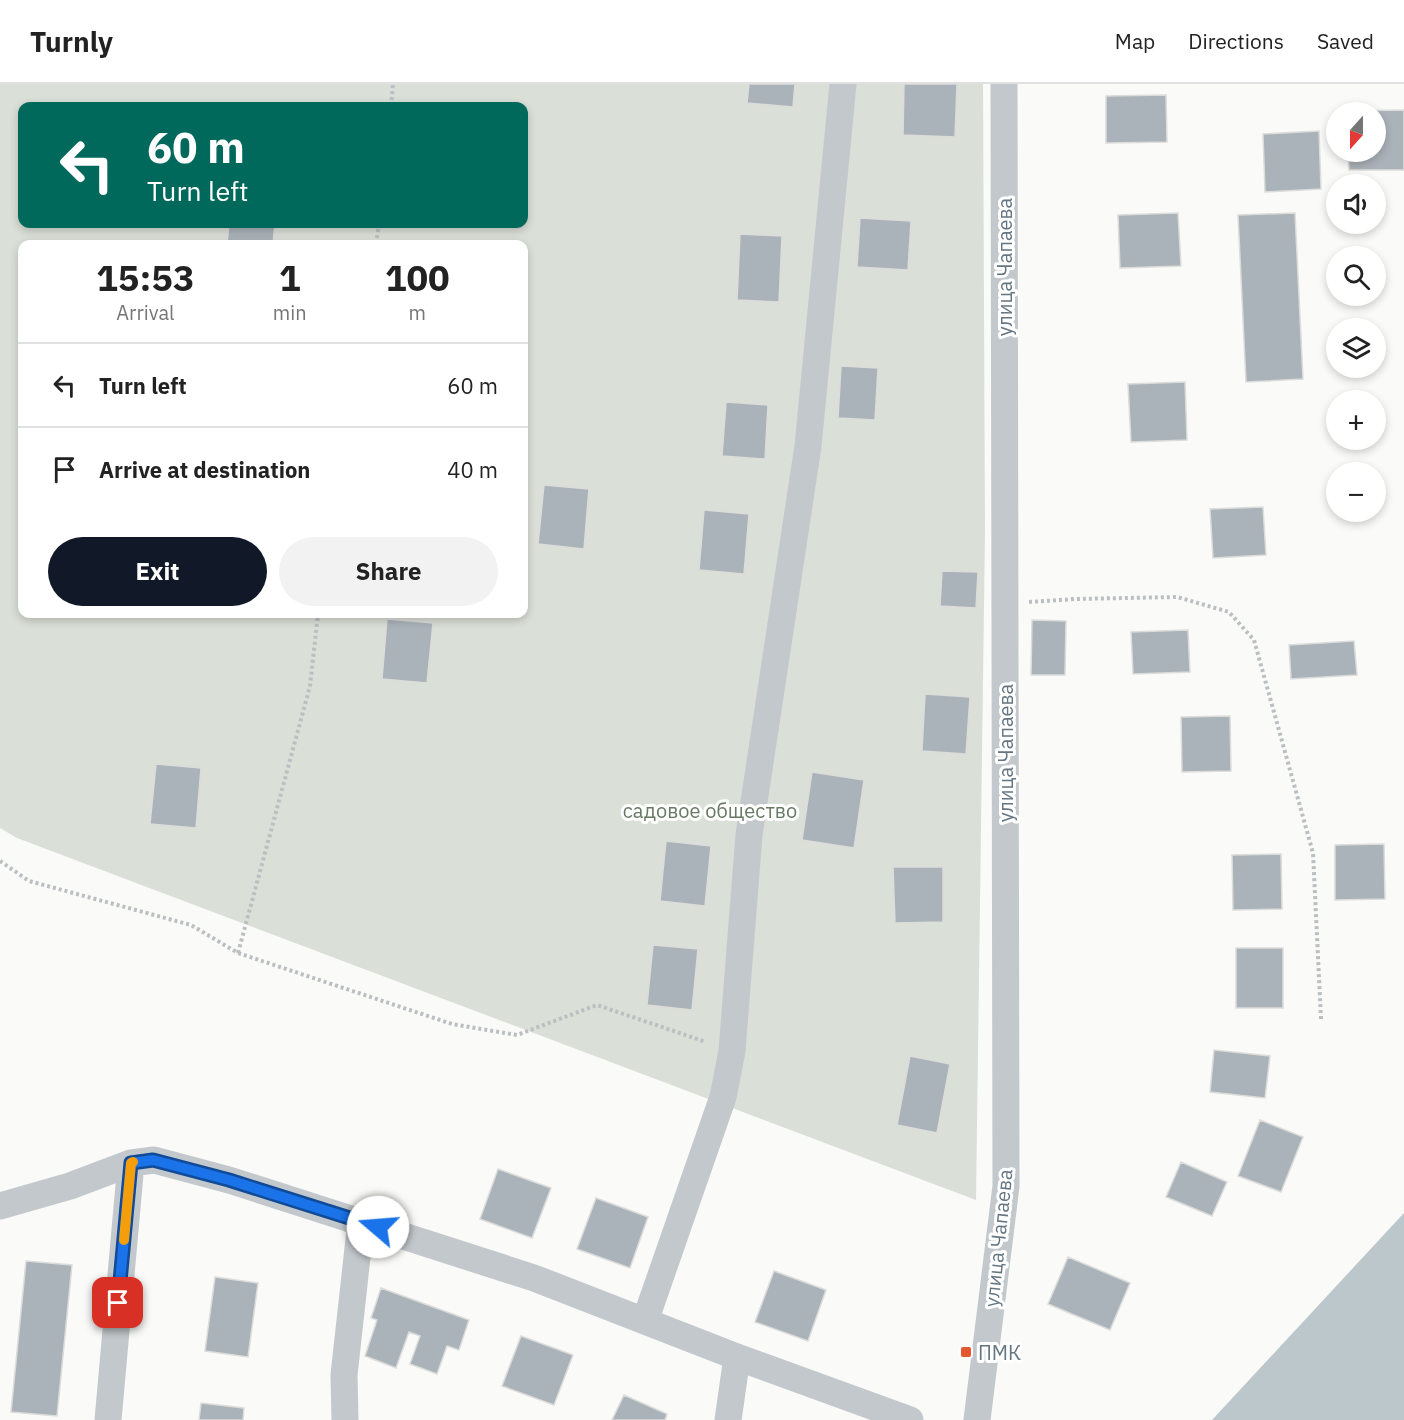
<!DOCTYPE html>
<html lang="en">
<head>
<meta charset="utf-8">
<style>
	body { margin:0; font-family:"IBM Plex Sans",sans-serif; background:#f2f2f2; color:#222; height:100vh; display:flex; flex-direction:column; font-size:22px; white-space:nowrap }
	* { box-sizing:border-box; margin:0 }
	p { font-size:20px; color:#767676 }
	.icon { flex:none; width:33px; height:33px; fill:none; stroke:currentColor; stroke-width:2; stroke-linecap:round; stroke-linejoin:round }
	.map { position:relative; flex:1; overflow:hidden }
	.sheet { position:absolute; left:18px; top:156px; width:510px; height:378px; display:flex; flex-direction:column; background:#fff; border-radius:12px; box-shadow:0 3px 9px #0003 }
	.sheet>* { flex:none }
	.banner { position:absolute; left:18px; top:18px; width:510px; height:126px; border-radius:12px; box-shadow:0 3px 9px #0003; background:#00695c; color:#fff; overflow:hidden }
	.needle { width:39px; rotate:201deg }
	.buttons { position:absolute; left:1326px; top:18px; display:grid; gap:12px }
	.buttons a { display:grid; place-items:center; width:60px; height:60px; border-radius:50%; background:#fff; box-shadow:0 3px 9px #0003; font-size:30px }
	.pin { position:absolute; display:grid; place-items:center; width:51px; height:51px; color:#fff; margin:-26px; border-radius:12px; box-shadow:0 3px 9px #0006 }
	.me { position:absolute; width:66px; margin:-33px; rotate:288deg; stroke-linejoin:round; filter:drop-shadow(0 0 4px #0008) }
	.turn { display:flex; align-items:center; gap:21px; height:126px; padding:0 30px; font-size:27px }
	.turn .icon { width:78px; height:78px; stroke-width:2.5 }
	.turn b { display:block; font-size:42px; line-height:51px }
	.eta { display:flex; justify-content:space-evenly; align-items:center; height:102px; text-align:center }
	.eta b { font-size:36px; font-weight:800; line-height:42px }
	.button { display:flex; gap:12px; margin-top:auto; padding:12px 30px }
	.button a { flex:1; height:69px; border-radius:36px; background:#111827; color:#fff; font-size:24px; font-weight:800; line-height:69px; text-align:center }
	.button a+a { background:#f2f2f2; color:#222 }
	ul { padding:0; list-style:none }
	li { display:flex; align-items:center; gap:18px; height:84px; padding:0 30px; border-top:2px solid #e0e0e0 }
	li div { flex:1 }
	li b { display:block; font-size:22px }
	li em { font-style:normal }
	header { display:flex; align-items:center; gap:36px; box-sizing:border-box; height:84px; padding:0 30px; background:#fff; border-bottom:2px solid #e0e0e0 }
	header strong { font-size:28px }
	nav { display:flex; gap:33px; margin-inline-start:auto; font-size:21px }
	.map>svg:first-child { display:block }
	.green { fill:#dadfd7; fill-rule:evenodd }
	.water { fill:#bbc7cb }
	.building { fill:#aab3b9; stroke:#dcdcda; stroke-width:1.5 }
	.lines { fill:none; stroke-linecap:round; stroke-linejoin:round }
	.path { stroke:#bbbfc2; stroke-width:4; stroke-dasharray:3 3; stroke-linecap:butt }
	.street { stroke:#c3c8cc; stroke-width:27 }
	.route-casing { stroke:#114b97; stroke-width:15 }
	.route { stroke:#1a73e8; stroke-width:10 }
	.slow { stroke:#f59e0b; stroke-width:10 }
	.poi-dot { fill:#e4572e; stroke:#fff; stroke-width:2 }
	.labels { text-anchor:middle; dominant-baseline:central; stroke-width:6; stroke-linejoin:round; paint-order:stroke }
	.street-label { font-size:20px; fill:#657683; stroke:#fff }
	.park-label { font-size:20px; fill:#687a64; stroke:#fff }
	.poi-label { font-size:20px; fill:#657683; stroke:#fff; text-anchor:start }
</style>
</head>
<body>
<header>
<strong>Turnly</strong>
<nav><a>Map</a><a>Directions</a><a>Saved</a></nav>
</header>
<div class="map">
<svg width="1404" height="1336" viewBox="0 0 1404 1336">
	<rect width="100%" height="100%" fill="#fafaf8"/>
	<path class="green" d="M 0,0 L 983,0 L 985,447 L 976,1116 L 17,754 L 0,744 ZM 22,22 L 524,22 L 524,140 L 22,140 ZM 22,160 L 524,160 L 524,530 L 22,530 Z"/>
	<path class="water" d="M 1404,1129 L 1404,1336 L 1212,1336 Z"/>
	<path class="building" d="M 749,0 L 795,0 L 793,23 L 747,19 Z
		M 904,0 L 957,0 L 955,53 L 903,51 Z
		M 1166,11 L 1167,58 L 1106,59 L 1106,12 Z
		M 1404,26 L 1404,86 L 1349,86 L 1348,68 L 1376,68 L 1376,28 L 1348,28 L 1348,27 Z
		M 1319,47 L 1321,105 L 1265,108 L 1263,50 Z
		M 1178,129 L 1181,182 L 1120,184 L 1118,131 Z
		M 1295,129 L 1303,295 L 1246,298 L 1238,131 Z
		M 860,134 L 911,137 L 908,186 L 857,183 Z
		M 229,140 L 275,140 L 273,160 L 227,160 Z
		M 740,150 L 782,152 L 779,218 L 737,216 Z
		M 841,282 L 878,284 L 875,336 L 838,334 Z
		M 1185,298 L 1187,356 L 1131,358 L 1128,300 Z
		M 726,318 L 768,321 L 765,375 L 722,372 Z
		M 544,401 L 589,405 L 584,465 L 538,460 Z
		M 1263,423 L 1266,471 L 1213,474 L 1210,425 Z
		M 704,426 L 749,430 L 744,490 L 699,486 Z
		M 942,487 L 978,488 L 976,524 L 940,522 Z
		M 387,535 L 433,539 L 427,599 L 382,595 Z
		M 1032,536 L 1066,537 L 1065,591 L 1031,591 Z
		M 1188,546 L 1190,588 L 1133,590 L 1131,548 Z
		M 1354,557 L 1357,591 L 1291,595 L 1289,561 Z
		M 925,610 L 970,613 L 966,670 L 922,667 Z
		M 1230,632 L 1231,687 L 1182,688 L 1181,633 Z
		M 156,680 L 201,684 L 196,744 L 150,740 Z
		M 812,688 L 864,696 L 854,764 L 802,756 Z
		M 666,757 L 711,762 L 705,822 L 660,817 Z
		M 1384,760 L 1385,815 L 1335,816 L 1335,761 Z
		M 1281,770 L 1282,825 L 1233,826 L 1232,771 Z
		M 893,783 L 943,783 L 943,838 L 895,839 Z
		M 653,861 L 698,865 L 692,926 L 647,921 Z
		M 1236,864 L 1283,864 L 1283,924 L 1236,924 Z
		M 1214,966 L 1270,972 L 1265,1014 L 1210,1008 Z
		M 910,972 L 950,980 L 937,1049 L 897,1041 Z
		M 1260,1036 L 1303,1053 L 1281,1108 L 1238,1092 Z
		M 1181,1078 L 1227,1098 L 1212,1132 L 1166,1113 Z
		M 498,1085 L 551,1104 L 532,1154 L 480,1135 Z
		M 596,1114 L 648,1133 L 630,1184 L 577,1165 Z
		M 1068,1173 L 1130,1199 L 1110,1246 L 1048,1220 Z
		M 26,1177 L 72,1181 L 57,1332 L 11,1328 Z
		M 774,1187 L 826,1206 L 808,1257 L 755,1238 Z
		M 215,1193 L 258,1199 L 248,1273 L 205,1267 Z
		M 381,1204 L 469,1236 L 459,1266 L 447,1262 L 437,1290 L 410,1280 L 420,1252 L 409,1248 L 396,1284 L 365,1272 L 377,1236 L 371,1234 Z
		M 521,1252 L 573,1271 L 554,1321 L 502,1302 Z
		M 624,1311 L 667,1330 L 665,1336 L 612,1336 Z
		M 201,1319 L 244,1324 L 243,1336 L 199,1336 Z"/>
	<g class="lines">
		<path class="path" d="M 391,22 L 393,0
			M 376,160 L 379,140
			M 1029,518 L 1075,515 L 1177,513 L 1229,528 L 1254,556 L 1313,769 L 1321,935
			M 0,777 L 29,797 L 191,841 L 238,869 L 452,940 L 517,951 L 597,921 L 706,958
			M 238,869 L 310,602 L 318,530"/>
		<path class="street" d="M 0,1122 L 70,1102 L 131,1079 L 154,1076 L 229,1096 L 534,1194 L 737,1273 L 910,1336
			M 645,1237 L 723,1013 L 732,967 L 749,751 L 808,362 L 843,0
			M 108,1336 L 131,1079
			M 345,1336 L 344,1291 L 361,1137
			M 728,1336 L 737,1273
			M 977,1336 L 1006,1102 L 1004,0"/>
	</g>
	<g class="lines">
		<defs>
			<path id="route" d="M 118,1219 L 131,1079 L 153,1076 L 229,1096 L 378,1143"/>
		</defs>
		<use href="#route" class="route-casing"/>
		<use href="#route" class="route"/>
		<path class="slow" d="M 124,1156 L 131,1079 L 133,1078"/>
	</g>
	<rect class="poi-dot" x="960" y="1262" width="12" height="12" rx="3"/>
	<g class="labels">
		<g class="street-label">
			<text transform="translate(1004 183) rotate(-90)">улица Чапаева</text>
			<text transform="translate(1005 669) rotate(-90)">улица Чапаева</text>
			<text transform="translate(998 1154) rotate(-84)">улица Чапаева</text>
		</g>
		<g class="park-label">
			<text x="710" y="726">садовое общество</text>
		</g>
		<g class="poi-label">
			<text x="978" y="1268">ПМК</text>
		</g>
	</g>
</svg>
<div class="buttons">
<a><svg class="needle" viewBox="-14 -14 28 28"><path d="M0-13l5 13h-10z" fill="#e53935"/><path d="M0 13l5-13h-10z" fill="#767676"/></svg></a>
<a><svg class="icon" aria-label="sound" viewBox="0 0 24 24"><path d="M4 9h4l5-4v14l-5-4H4zM17 9q2 3 0 6"/></svg></a>
<a><svg class="icon" aria-label="search" viewBox="0 0 24 24"><circle cx="10" cy="10" r="6"/><path d="M15 15l6 6"/></svg></a>
<a><svg class="icon" aria-label="layers" viewBox="0 0 24 24"><path d="M12 4l9 5-9 5-9-5zM3 14l9 5 9-5"/></svg></a>
<a>+</a>
<a>−</a>
</div>
<div class="pin" style="left:118px;top:1219px;background:#d93025"><svg class="icon" aria-label="arrive" viewBox="0 0 24 24"><path d="M6 21V4h12l-3 4 3 4H6"/></svg></div>
<svg class="me" style="left:378px;top:1143px" viewBox="-20 -20 40 40"><circle r="19" fill="#fff"/><path d="M0-13L10 11 0 6-10 11z" fill="#1a73e8"/></svg>
<div class="banner">
<div class="turn"><svg class="icon" aria-label="left" viewBox="0 0 24 24"><path d="M17 20v-9H6M10 6l-5 5 5 5"/></svg><div><b>60 m</b>Turn left</div></div>
</div>
<section class="sheet">
<div class="eta">
<div><b>15:53</b><p>Arrival</p></div>
<div><b>1</b><p>min</p></div>
<div><b>100</b><p>m</p></div>
</div>
<ul>
<li><svg class="icon" aria-label="left" viewBox="0 0 24 24"><path d="M17 20v-9H6M10 6l-5 5 5 5"/></svg><div><b>Turn left</b></div><em>60 m</em></li>
<li><svg class="icon" aria-label="arrive" viewBox="0 0 24 24"><path d="M6 21V4h12l-3 4 3 4H6"/></svg><div><b>Arrive at destination</b></div><em>40 m</em></li>
</ul>
<div class="button"><a>Exit</a><a>Share</a></div>
</section>
</div>
</body>
</html>
